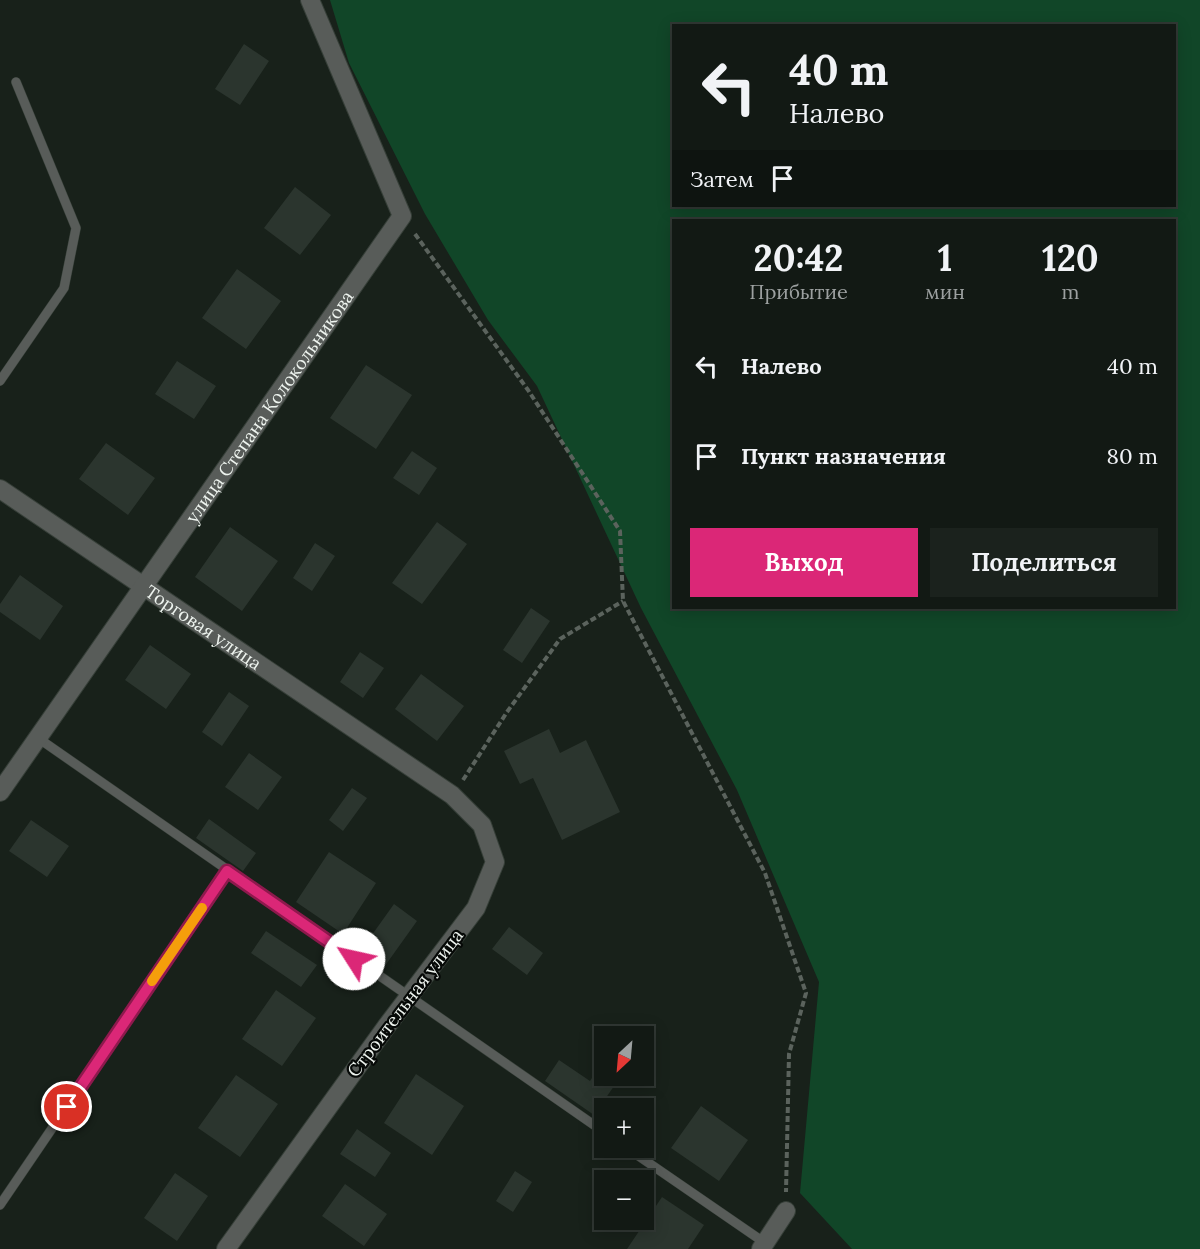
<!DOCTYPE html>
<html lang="ru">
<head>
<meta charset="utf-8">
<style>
	body { margin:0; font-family:Lora,serif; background:#1b221d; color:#f1f3f6; height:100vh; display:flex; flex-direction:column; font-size:22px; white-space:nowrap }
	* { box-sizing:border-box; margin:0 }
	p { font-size:20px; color:#9ca0a0 }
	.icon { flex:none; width:33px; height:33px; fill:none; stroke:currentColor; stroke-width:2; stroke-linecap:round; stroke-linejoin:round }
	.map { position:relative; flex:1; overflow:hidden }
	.drawer { position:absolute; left:672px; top:219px; width:504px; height:390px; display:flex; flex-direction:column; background:#121914; border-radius:0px; box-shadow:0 3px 15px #0003,0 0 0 2px #313834 }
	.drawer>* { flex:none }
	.hud { position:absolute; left:672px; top:24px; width:504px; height:183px; border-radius:0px; box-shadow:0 3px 15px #0003,0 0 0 2px #313834; background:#121914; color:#f1f3f6; overflow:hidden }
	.needle { width:39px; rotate:206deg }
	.buttons { position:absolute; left:594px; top:1026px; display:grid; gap:12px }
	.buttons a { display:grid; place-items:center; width:60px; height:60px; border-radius:0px; background:#121914; box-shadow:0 3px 15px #0003,0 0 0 2px #313834; font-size:30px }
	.pin { position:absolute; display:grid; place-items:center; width:51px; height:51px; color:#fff; margin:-26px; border:3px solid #fff; border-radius:50%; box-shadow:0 2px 6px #0007 }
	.me { position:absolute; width:66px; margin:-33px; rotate:305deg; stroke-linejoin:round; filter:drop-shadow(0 0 4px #0008) }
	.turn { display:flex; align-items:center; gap:21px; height:126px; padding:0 18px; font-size:27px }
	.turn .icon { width:78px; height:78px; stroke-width:2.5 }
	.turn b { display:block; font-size:42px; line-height:51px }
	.then { display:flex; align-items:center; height:57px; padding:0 18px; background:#0003; gap:12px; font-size:22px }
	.eta { display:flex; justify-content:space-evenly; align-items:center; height:102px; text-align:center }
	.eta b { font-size:36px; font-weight:700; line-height:42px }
	.cta { display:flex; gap:12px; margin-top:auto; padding:12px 18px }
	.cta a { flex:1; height:69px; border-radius:0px; background:#db2777; color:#fff; font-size:24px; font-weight:700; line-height:69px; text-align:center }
	.cta a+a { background:#1b221d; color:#f1f3f6 }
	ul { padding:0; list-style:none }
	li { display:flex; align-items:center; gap:18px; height:90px; padding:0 18px }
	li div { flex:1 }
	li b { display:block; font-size:22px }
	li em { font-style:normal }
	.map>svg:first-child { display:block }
	.green { fill:#114628; fill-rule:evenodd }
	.building { fill:#2b352e }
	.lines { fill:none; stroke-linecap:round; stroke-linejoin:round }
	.lane-casing { stroke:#363f38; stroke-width:10 }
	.street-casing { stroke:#363f38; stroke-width:20 }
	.path { stroke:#5b635d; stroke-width:4; stroke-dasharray:6 3; stroke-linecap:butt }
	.lane { stroke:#585c59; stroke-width:9 }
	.street { stroke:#585c59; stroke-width:18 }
	.route-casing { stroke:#8e194d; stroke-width:15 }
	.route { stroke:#db2777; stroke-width:10 }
	.slow { stroke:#f59e0b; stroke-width:10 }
	.labels { text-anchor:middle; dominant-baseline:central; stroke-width:4.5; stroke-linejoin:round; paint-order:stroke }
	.street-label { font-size:18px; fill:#eef4ef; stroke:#060907 }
</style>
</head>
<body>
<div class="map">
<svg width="1200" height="1249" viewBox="0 0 1200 1249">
	<rect width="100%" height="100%" fill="#18211a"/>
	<path class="green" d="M 330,0 L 1200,0 L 1200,1249 L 852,1249 L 800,1193 L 819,982 L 737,790 L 641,608 L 537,386 L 488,320 L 425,214 L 349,63 ZM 674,26 L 1174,26 L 1174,206 L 674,206 ZM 674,220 L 1174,220 L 1174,608 L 674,608 Z"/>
	<path class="building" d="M 244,44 L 269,61 L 240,105 L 215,89 Z
		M 295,187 L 331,215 L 300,255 L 264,228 Z
		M 237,269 L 281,301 L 246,349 L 202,318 Z
		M 177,361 L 216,386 L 194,419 L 155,394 Z
		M 366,365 L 412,395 L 376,449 L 330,418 Z
		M 106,443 L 155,478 L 128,515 L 79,479 Z
		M 412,451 L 437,468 L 419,495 L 393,478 Z
		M 437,522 L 467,544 L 422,604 L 392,583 Z
		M 230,527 L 278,561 L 242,611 L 195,577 Z
		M 315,543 L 335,556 L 312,591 L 293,578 Z
		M 20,575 L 63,606 L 40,640 L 0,612 L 0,604 Z
		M 531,608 L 550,621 L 522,663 L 503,650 Z
		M 150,645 L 191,674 L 166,709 L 125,680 Z
		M 360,652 L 384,668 L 363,698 L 340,682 Z
		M 421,674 L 464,706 L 437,741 L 395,709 Z
		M 229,692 L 249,706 L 222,746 L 202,732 Z
		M 549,729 L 560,753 L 586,740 L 620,812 L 562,840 L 533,778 L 520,784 L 504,751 Z
		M 249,753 L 282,777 L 258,810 L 225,787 Z
		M 352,788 L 367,798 L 343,831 L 329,820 Z
		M 209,819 L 256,853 L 243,871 L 196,838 Z
		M 31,820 L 69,846 L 47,877 L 9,851 Z
		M 329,852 L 376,883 L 343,934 L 296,902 Z
		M 394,904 L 417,921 L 382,970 L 359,953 Z
		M 509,927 L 543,953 L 527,975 L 492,949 Z
		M 266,931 L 317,965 L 301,987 L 251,953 Z
		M 276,990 L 316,1018 L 282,1066 L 242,1039 Z
		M 604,1059 L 604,1076 L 621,1076 L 594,1115 L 545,1081 L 559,1060 L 590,1081 Z
		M 416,1074 L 464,1106 L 432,1155 L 384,1123 Z
		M 236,1075 L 278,1104 L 240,1157 L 198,1128 Z
		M 701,1106 L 748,1140 L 719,1181 L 671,1148 Z
		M 357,1129 L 391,1153 L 375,1177 L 340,1154 Z
		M 515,1171 L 532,1182 L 513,1212 L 496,1201 Z
		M 175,1173 L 208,1196 L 177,1241 L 144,1218 Z
		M 345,1184 L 387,1214 L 364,1246 L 322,1216 Z
		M 662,1197 L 704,1225 L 688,1249 L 627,1249 Z"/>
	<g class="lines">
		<defs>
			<path id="lane" d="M 0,381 L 64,288 L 76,228 L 16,82
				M 38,738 L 604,1132
				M 627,1148 L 765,1243
				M 0,1205 L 227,871"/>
			<g id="street">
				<path id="s1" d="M 0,489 L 452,795 L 482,825 L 495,862 L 476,908 L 386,1027 L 226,1249"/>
				<path id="s2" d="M 0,792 L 402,216 L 310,0"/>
				<path d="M 761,1249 L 786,1211"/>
			</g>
		</defs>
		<use href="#lane" class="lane-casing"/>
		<use href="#street" class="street-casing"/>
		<path class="path" d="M 415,234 L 528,390 L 620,531 L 623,601 L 765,873 L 806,993 L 789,1054 L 786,1192
			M 463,780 L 507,712 L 560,639 L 623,601"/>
		<use href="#lane" class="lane"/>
		<use href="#street" class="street"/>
	</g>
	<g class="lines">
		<defs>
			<path id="route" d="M 67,1107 L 227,871 L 354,959"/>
		</defs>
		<use href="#route" class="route-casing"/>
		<use href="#route" class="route"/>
		<path class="slow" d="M 152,981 L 202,908"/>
	</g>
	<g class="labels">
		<g class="street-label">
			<text stroke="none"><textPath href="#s2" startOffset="470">улица Степана Колокольникова</textPath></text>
			<text stroke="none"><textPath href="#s1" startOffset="246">Торговая улица</textPath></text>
			<text transform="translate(405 1003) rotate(-53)">Строительная улица</text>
		</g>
	</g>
</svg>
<div class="buttons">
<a><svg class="needle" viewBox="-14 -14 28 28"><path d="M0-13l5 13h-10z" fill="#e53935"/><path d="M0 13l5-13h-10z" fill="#9ca0a0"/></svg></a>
<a>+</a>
<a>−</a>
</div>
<div class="pin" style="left:67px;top:1107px;background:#d93025"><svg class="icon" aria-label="arrive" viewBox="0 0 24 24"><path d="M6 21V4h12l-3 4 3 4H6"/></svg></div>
<svg class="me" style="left:354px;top:959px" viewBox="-20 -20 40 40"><circle r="19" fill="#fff"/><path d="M0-13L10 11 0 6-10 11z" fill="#db2777"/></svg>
<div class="hud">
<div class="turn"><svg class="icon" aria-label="left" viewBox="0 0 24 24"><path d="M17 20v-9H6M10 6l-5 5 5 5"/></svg><div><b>40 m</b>Налево</div></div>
<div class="then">Затем<svg class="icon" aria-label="arrive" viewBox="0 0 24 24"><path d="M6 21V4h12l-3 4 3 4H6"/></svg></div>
</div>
<section class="drawer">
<div class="eta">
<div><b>20:42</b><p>Прибытие</p></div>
<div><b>1</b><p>мин</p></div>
<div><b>120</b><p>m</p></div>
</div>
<ul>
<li><svg class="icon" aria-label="left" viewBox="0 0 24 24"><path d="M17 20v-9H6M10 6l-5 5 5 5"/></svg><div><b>Налево</b></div><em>40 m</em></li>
<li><svg class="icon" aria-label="arrive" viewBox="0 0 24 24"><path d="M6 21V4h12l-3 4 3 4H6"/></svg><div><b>Пункт назначения</b></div><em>80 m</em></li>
</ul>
<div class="cta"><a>Выход</a><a>Поделиться</a></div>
</section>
</div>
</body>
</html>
